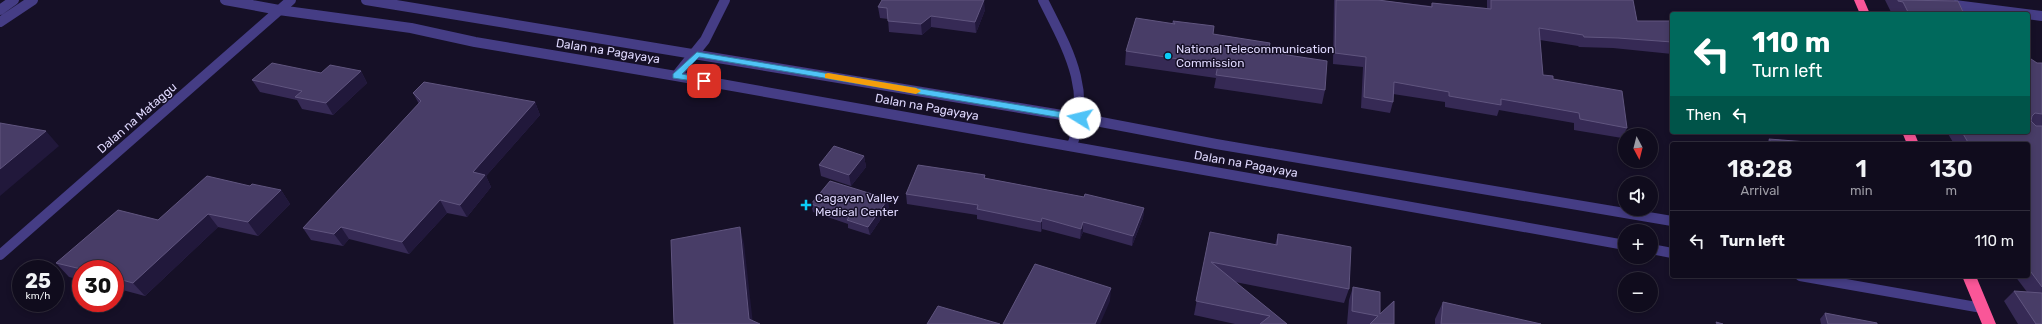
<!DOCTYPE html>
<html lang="en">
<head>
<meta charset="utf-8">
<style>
	body { margin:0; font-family:Rubik,sans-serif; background:#191526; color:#f1f3f6; height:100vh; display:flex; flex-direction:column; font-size:15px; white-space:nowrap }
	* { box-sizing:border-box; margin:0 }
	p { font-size:13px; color:#9c9ba4 }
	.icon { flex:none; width:22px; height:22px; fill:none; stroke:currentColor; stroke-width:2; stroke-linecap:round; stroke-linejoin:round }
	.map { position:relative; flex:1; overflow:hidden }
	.drawer { position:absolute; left:1670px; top:142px; width:360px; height:136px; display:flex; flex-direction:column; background:#100c1d; border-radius:4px; box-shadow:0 2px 6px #0003,0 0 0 1px #302c3b }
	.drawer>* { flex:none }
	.hud { position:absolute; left:1670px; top:12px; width:360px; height:122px; border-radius:4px; box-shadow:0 2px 6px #0003,0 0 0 1px #302c3b; background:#00695c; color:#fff; overflow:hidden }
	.needle { width:26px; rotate:173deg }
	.controls { position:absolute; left:1618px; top:128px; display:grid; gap:8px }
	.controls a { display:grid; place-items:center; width:40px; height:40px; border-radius:50%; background:#100c1d; box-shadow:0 2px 6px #0003,0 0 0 1px #302c3b; font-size:20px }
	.speed { position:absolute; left:12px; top:260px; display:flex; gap:8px; font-size:20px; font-weight:700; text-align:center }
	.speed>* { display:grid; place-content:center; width:52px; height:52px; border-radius:50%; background:#100c1d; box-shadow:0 2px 6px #0003,0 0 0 1px #302c3b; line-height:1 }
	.speed small { font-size:10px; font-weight:400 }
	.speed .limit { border:6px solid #d22; background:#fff; color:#111 }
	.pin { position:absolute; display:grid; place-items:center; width:34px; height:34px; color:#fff; margin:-17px; border-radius:8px; box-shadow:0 2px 6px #0006 }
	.me { position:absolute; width:44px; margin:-22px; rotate:279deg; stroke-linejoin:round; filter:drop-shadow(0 0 3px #0008) }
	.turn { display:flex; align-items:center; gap:14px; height:84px; padding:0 16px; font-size:18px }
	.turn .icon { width:52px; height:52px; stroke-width:2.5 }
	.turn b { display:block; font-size:28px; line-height:34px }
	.then { display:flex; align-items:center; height:38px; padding:0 16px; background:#0003; gap:8px; font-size:15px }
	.eta { display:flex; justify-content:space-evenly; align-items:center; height:68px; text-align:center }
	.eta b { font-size:24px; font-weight:600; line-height:28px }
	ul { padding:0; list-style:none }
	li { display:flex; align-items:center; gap:12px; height:60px; padding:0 16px; border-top:1px solid #302c3b }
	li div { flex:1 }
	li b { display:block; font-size:15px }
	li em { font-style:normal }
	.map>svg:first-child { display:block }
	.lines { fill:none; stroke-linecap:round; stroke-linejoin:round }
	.street { stroke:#453d85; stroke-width:10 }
	.highway { fill:#fa5698; fill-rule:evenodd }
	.wall { fill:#362a55 }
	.shaded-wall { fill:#21183b }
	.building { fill:#483d67; stroke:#60557f }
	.route { fill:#4fc3f7; stroke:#337fa1 }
	.slow { fill:#f59e0b }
	.poi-dot { fill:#0acdf8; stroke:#161027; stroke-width:1.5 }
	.labels { text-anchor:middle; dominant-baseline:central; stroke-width:3; stroke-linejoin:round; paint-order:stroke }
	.poi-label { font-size:12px; fill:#dfd8fe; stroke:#161027; text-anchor:start }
	.street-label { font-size:12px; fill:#dfd8fe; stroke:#161027 }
</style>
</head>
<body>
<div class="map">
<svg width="2042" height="324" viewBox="0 0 2042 324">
	<rect width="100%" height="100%" fill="#161027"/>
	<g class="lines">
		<path class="street" d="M 225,0 L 279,10 L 411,28 L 475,42 L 676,76 L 1625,245
			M 366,0 L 1080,118 L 1216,144 L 1672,221
			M 1043,0 C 1068,50 1092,89 1072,146
			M 1947,4 L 2042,16
			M 0,10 L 14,0
			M 0,22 L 33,0
			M 676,76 L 705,40 L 725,0
			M 1651,249 L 1672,253
			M 0,255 L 291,0
			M 1800,276 L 1982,308"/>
		<path class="highway" d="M 1854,0 L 1864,0 L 1870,14 L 1860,14 Z
			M 1902,132 L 1914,132 L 1919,144 L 1907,144 Z
			M 1962,276 L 1976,276 L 1996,324 L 1982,324 Z"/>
	</g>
	<path class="wall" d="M 1334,0 L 1378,0 L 1431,6 L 1432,3 L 1487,8 L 1487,0 L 1633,0 L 1637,21 L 1672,21 L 1672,54 L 1613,48 L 1579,47 L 1578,46 L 1540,40 L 1543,75 L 1553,79 L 1627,128 L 1622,138 L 1574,130 L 1574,123 L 1499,110 L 1497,116 L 1445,107 L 1445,102 L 1393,94 L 1393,102 L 1390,113 L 1361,108 L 1363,67 L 1333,64 Z
		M 1885,0 L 1954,0 L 1964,14 L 1896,14 L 1895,12 L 1891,12 Z
		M 878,7 L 985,10 L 976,33 L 931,27 L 922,35 L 889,32 L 888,19 L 880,18 Z
		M 1173,21 L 1268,52 L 1325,90 L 1322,104 L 1214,88 L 1216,78 L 1125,65 L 1126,51 L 1172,23 Z
		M 2037,63 L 2042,63 L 2042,324 L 2018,324 L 2004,301 L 2014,291 L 2027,292 L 2015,276 L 2028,276 L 2028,144 L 1954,144 L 1947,132 L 2028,132 Z
		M 361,71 L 367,83 L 333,115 L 302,109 L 297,100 L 260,92 L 252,80 L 321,73 Z
		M 413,93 L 535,102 L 540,115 L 486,176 L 491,187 L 467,217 L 447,213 L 409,254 L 349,239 L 343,246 L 311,240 L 303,228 L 419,104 Z
		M 1769,139 L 1833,144 L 1766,144 Z
		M 864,156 L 866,167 L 851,186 L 821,176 L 819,165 Z
		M 985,175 L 985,178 L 1084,197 L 1144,208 L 1143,218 L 1132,246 L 1083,232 L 1080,239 L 1042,229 L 1041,232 L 977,219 L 977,215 L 907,204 L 906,194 Z
		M 250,186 L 281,190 L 290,204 L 258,236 L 218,227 L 145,296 L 115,288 L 115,269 L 81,269 L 81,280 L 69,277 L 56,263 L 158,220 Z
		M 811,204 L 889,207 L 870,235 L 848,228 L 848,224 L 813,212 Z
		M 1210,232 L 1275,245 L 1278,234 L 1349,289 L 1344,303 L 1235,282 L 1287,324 L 1235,324 L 1194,315 Z
		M 1353,287 L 1380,314 L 1394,324 L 1347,324 L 1349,300 Z
		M 1443,302 L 1541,324 L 1435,324 L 1435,319 Z
		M 1825,313 L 1877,324 L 1821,324 L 1820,319 Z"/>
	<path class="shaded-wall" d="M 984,0 L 985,10 L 976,33 L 975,22 Z
		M 931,16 L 931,27 L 922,35 L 921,24 Z
		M 361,71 L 367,83 L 333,115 L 326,103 Z
		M 535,102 L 540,115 L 486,176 L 491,187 L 467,217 L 460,205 L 473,172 Z
		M 46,131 L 59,146 L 0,196 L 0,169 Z
		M 864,156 L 866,167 L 851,186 L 849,175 Z
		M 281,190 L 290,204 L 258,236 L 248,222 Z
		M 888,199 L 889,207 L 870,235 L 868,227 Z
		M 440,200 L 447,213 L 409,254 L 402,242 Z
		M 1144,208 L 1143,218 L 1132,246 L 1133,236 Z
		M 208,214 L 218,227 L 145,296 L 133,283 Z
		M 1042,218 L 1042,229 L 1041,232 L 1041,222 Z
		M 1083,222 L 1083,232 L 1080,239 L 1081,229 Z
		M 341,227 L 349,239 L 343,246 L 334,234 Z
		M 740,227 L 744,244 L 753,324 L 749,319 Z
		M 1111,288 L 1110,301 L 1100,324 L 1095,324 Z"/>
	<path class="building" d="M 882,0 L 984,0 L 975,22 L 931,16 L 921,24 L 888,21 L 887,8 L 878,7 Z
		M 1336,0 L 1378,0 L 1432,7 L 1432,3 L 1491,9 L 1491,0 L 1633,0 L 1637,21 L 1672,21 L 1672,42 L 1618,38 L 1584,37 L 1583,35 L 1539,28 L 1543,75 L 1553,76 L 1553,79 L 1622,91 L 1627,128 L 1580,119 L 1579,113 L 1501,99 L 1501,105 L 1449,96 L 1449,92 L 1394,82 L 1393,102 L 1364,97 L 1366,57 L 1335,53 Z
		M 1898,0 L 1958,1 L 1964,14 L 1909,14 L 1903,2 L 1898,1 Z
		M 1136,18 L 1175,24 L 1173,21 L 1214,26 L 1213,34 L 1270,43 L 1268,52 L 1327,61 L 1325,90 L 1216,75 L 1218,65 L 1126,51 Z
		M 2028,59 L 2031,59 L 2037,63 L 2042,63 L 2042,114 L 2035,113 L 2032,116 L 2031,121 L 2036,126 L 2042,126 L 2042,287 L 2028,268 L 2028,260 L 2029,260 L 2028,258 L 2028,144 L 1969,144 L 1962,132 L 2028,132 Z
		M 272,63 L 321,73 L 330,65 L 361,71 L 326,103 L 295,97 L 302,91 L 252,80 Z
		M 424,82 L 535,102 L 473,172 L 485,175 L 460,205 L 440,200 L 402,242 L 341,227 L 334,234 L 303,228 L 421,101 L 413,93 Z
		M 0,123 L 46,131 L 0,169 Z
		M 1769,139 L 1833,144 L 1772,144 Z
		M 834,146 L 864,156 L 849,175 L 819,165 Z
		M 918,165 L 985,175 L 984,178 L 1084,197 L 1085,194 L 1144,208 L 1133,236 L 1083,222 L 1081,229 L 1042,218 L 1041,222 L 977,209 L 978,205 L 906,194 Z
		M 207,176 L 250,186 L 252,184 L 281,190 L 248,222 L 208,214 L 133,283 L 115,278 L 115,269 L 81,269 L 56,263 L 118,210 L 158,220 Z
		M 830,181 L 888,199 L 868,227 L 847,220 L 849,217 L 811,204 Z
		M 740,227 L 749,319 L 760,324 L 674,324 L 671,240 Z
		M 1210,232 L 1277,245 L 1278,234 L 1351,247 L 1349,289 L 1211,262 L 1287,324 L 1260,324 L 1270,316 L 1196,301 Z
		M 1035,264 L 1111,288 L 1095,324 L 1003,324 Z
		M 1353,287 L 1380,292 L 1380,314 L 1394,301 L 1394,324 L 1370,324 L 1378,316 L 1352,311 Z
		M 2014,291 L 2042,293 L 2042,324 L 2036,324 Z
		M 1443,302 L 1541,324 L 1441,324 Z
		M 938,306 L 1000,324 L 927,324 Z
		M 1825,313 L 1877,323 L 1877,324 L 1828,324 Z
		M 1716,322 L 1723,324 L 1717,324 Z"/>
	<path class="route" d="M 697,52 L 1080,115 L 1085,118 L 1080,121 L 699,57 L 682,74 L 707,79 L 707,83 L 673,78 L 673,74 Z"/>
	<path class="slow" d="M 828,73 L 916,88 L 921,91 L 916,94 L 825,78 L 825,74 Z"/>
	<g class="poi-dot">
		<circle cx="1168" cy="56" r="4"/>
		<path d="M804 199h4v4h4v4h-4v4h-4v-4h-4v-4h4z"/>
	</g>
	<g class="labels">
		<g class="poi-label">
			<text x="1176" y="49">National Telecommunication<tspan x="1176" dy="14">Commission</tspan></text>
			<text x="815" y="198">Cagayan Valley<tspan x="815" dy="14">Medical Center</tspan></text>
		</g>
		<g class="street-label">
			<text transform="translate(608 51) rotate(9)">Dalan na Pagayaya</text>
			<text transform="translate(927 107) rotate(10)">Dalan na Pagayaya</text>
			<text transform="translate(137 118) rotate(-41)">Dalan na Mataggu</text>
			<text transform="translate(1246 164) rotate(10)">Dalan na Pagayaya</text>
		</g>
	</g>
</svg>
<div class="controls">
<a><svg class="needle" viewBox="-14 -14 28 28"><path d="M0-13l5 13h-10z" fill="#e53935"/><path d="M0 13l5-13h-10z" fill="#9c9ba4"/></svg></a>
<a><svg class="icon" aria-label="sound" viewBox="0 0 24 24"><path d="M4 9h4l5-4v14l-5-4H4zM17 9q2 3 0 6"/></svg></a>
<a>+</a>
<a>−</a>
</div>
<div class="speed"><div>25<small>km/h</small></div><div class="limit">30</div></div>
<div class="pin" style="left:704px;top:81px;background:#d93025"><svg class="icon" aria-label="arrive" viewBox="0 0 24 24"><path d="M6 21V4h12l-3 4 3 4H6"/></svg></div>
<svg class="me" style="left:1080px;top:118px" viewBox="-20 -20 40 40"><circle r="19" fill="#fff"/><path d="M0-13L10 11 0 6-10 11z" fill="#4fc3f7"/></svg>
<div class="hud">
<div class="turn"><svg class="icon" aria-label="left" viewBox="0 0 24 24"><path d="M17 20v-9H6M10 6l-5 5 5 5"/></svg><div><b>110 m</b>Turn left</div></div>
<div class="then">Then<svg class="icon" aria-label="left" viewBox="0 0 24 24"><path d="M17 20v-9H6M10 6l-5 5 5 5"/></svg></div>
</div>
<section class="drawer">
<div class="eta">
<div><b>18:28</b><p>Arrival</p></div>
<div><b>1</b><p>min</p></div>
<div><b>130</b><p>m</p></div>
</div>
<ul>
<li><svg class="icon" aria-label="left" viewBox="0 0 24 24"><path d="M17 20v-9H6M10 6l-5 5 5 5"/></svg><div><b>Turn left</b></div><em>110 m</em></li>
</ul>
</section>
</div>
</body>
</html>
